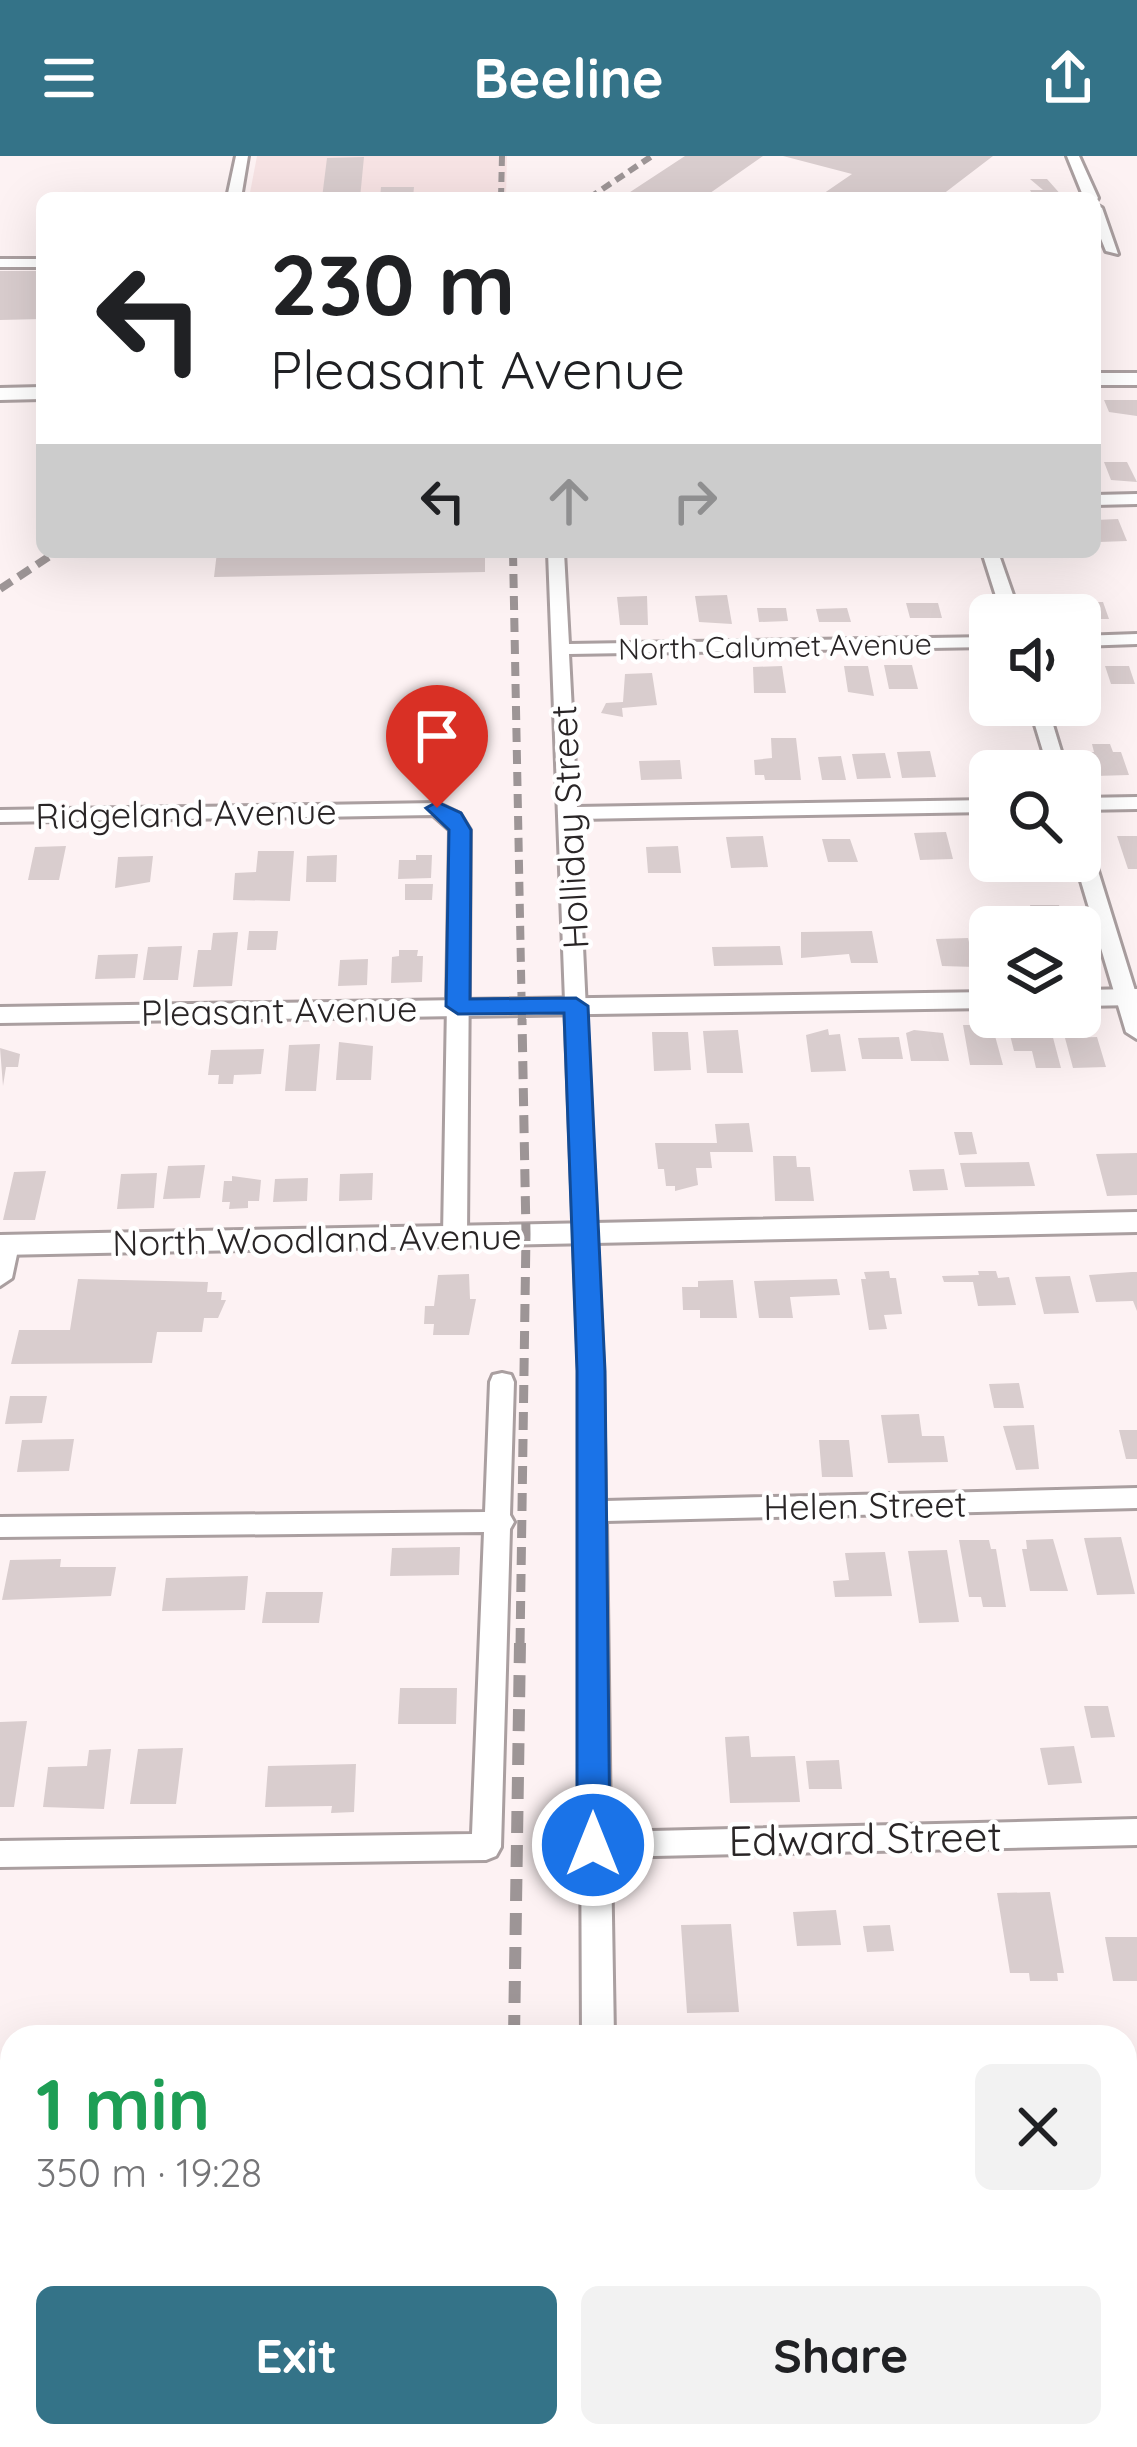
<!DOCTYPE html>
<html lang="en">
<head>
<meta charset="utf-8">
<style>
	body { margin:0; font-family:Quicksand,sans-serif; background:#f2f2f2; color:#202124; height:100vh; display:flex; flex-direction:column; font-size:45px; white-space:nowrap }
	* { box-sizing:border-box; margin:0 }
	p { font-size:39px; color:#757577 }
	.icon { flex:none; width:66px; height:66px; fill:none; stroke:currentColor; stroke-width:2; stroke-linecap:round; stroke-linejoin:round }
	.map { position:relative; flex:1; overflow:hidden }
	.side { position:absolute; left:0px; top:1869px; width:1137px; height:423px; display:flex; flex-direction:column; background:#fff; border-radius:36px 36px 0 0; box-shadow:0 12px 48px #0002 }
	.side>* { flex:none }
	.guide { position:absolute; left:36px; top:36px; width:1065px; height:366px; border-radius:18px; box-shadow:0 12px 48px #0002; background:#fff; color:#202124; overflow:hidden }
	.controls { position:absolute; left:969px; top:438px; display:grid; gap:24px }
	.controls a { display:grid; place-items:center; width:132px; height:132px; border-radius:18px; background:#fff; box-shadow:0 12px 48px #0002; font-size:60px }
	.pin { position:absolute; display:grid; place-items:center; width:102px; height:102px; color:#fff; margin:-123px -51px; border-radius:50% 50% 50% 0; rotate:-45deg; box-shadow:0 0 12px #0007 }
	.pin .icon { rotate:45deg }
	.me { position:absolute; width:132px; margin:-66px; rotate:0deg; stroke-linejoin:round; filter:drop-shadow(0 0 9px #0008) }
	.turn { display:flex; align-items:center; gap:42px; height:252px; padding:0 36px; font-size:54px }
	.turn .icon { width:156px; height:156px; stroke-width:2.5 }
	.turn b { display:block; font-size:84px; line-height:102px }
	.lanes { display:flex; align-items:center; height:114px; padding:0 36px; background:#0003; justify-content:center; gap:60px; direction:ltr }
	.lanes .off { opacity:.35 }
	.round { display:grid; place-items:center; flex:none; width:126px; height:126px; border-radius:18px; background:#f2f2f2 }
	.headline { display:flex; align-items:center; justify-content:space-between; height:204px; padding:0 36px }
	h1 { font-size:72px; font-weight:700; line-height:90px; color:#1e9e55 }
	.action { display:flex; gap:24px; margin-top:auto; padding:24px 36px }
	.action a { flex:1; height:138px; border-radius:18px; background:#347388; color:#fff; font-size:48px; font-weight:700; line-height:138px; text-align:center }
	.action a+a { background:#f2f2f2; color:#202124 }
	header { display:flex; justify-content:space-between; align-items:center; height:156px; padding:0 36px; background:#347388; color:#fff; font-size:54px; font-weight:700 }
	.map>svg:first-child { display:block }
	.built { fill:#f7e3e4 }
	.green { fill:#fec0c5 }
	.building { fill:#d9cdce }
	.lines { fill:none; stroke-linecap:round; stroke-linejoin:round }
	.minor-casing { stroke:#aa9fa0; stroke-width:6 }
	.tertiary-casing { stroke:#aa9fa0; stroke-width:6 }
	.minor { fill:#fff; fill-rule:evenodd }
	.tertiary { fill:#fff; fill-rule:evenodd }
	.rail-far3 { stroke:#9d9596; stroke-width:6; stroke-dasharray:10 6; stroke-linecap:butt }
	.rail-far2 { stroke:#9d9596; stroke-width:8; stroke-dasharray:14 8; stroke-linecap:butt }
	.rail-far1 { stroke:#9d9596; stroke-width:9; stroke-dasharray:18 9; stroke-linecap:butt }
	.rail { stroke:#9d9596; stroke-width:12; stroke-dasharray:22 12; stroke-linecap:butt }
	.route { fill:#1a73e8; stroke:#114b97; stroke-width:3 }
	.labels { text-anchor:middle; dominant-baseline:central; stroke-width:9; stroke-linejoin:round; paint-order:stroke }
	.far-street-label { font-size:30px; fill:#292526; stroke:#fff }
	.street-label { font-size:36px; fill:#292526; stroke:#fff }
	.near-street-label { font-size:42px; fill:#292526; stroke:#fff }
</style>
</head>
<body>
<header><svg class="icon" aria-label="menu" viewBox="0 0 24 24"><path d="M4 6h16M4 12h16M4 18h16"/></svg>Beeline<svg class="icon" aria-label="share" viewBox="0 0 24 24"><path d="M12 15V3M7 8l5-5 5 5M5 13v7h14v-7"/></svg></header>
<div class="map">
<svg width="1137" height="2291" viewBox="0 0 1137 2291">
	<rect width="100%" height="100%" fill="#fdf2f3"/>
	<path class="built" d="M 257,0 L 507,0 L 506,42 L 249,42 Z"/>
	<path class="green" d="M 69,2280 L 469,2280 L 468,2291 L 67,2291 Z"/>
	<path class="building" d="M 685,0 L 763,0 L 703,42 L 621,42 Z
		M 783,0 L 993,0 L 938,42 L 817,42 L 852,18 Z
		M 364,1 L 360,42 L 322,42 L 327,2 Z
		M 1030,23 L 1047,23 L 1063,41 L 1034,42 L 1030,34 L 1043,34 Z
		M 381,31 L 414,31 L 413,42 L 380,42 Z
		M 0,115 L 42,115 L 42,163 L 0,164 Z
		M 1104,244 L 1137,244 L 1137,260 L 1109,256 Z
		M 1104,306 L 1127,306 L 1137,326 L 1111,324 Z
		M 1118,363 L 1127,385 L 1099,386 L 1095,364 Z
		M 217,396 L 485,396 L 485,416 L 214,421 Z
		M 727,439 L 732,468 L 699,466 L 695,440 Z
		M 647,440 L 648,469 L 620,469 L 617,441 Z
		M 1079,446 L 1103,446 L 1109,463 L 1084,463 Z
		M 906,447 L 938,447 L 942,462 L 910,462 Z
		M 757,452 L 786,452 L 788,465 L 759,466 Z
		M 847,452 L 851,466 L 819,466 L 816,453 Z
		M 884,509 L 912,509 L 918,533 L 889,533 Z
		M 782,510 L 786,537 L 754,537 L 753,511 Z
		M 844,510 L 868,510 L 874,540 L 848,536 Z
		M 1105,510 L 1129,510 L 1135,528 L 1111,528 Z
		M 652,517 L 657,549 L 622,552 L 623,561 L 601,557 L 606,547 L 623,546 L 625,518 Z
		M 771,582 L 796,582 L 801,624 L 765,624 L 764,619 L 755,619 L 754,604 L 772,602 Z
		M 1092,588 L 1110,588 L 1113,596 L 1121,596 L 1129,619 L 1095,620 L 1088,596 L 1094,596 Z
		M 930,595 L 936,621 L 902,622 L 897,596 Z
		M 885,597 L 891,622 L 857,623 L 852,598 Z
		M 841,600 L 846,624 L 822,624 L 818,601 Z
		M 680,604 L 682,623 L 641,624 L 639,605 Z
		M 946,676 L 953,703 L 920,704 L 914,677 Z
		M 763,680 L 768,711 L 731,712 L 726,681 Z
		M 1117,680 L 1137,680 L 1137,713 L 1128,713 Z
		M 822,683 L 850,683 L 858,706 L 828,706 Z
		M 66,690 L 59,724 L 28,724 L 35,691 Z
		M 678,690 L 681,717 L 648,717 L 646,691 Z
		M 258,695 L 294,695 L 290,745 L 233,744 L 235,717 L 256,716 Z
		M 337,699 L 336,726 L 306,726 L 307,700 Z
		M 416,699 L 432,699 L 431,722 L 398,723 L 399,704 L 416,704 Z
		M 153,700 L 150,726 L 115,732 L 118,701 Z
		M 405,728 L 433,728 L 432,744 L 405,744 Z
		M 1030,749 L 1059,749 L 1063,764 L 1034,764 Z
		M 249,775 L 278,775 L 276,794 L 247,794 Z
		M 872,775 L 878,807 L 851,807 L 849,798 L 801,802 L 801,776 Z
		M 238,776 L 232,830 L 193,831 L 198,794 L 211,794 L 213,777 Z
		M 968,782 L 975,811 L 942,810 L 936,783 Z
		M 182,790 L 178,824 L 143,824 L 148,791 Z
		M 780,790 L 783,809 L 714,810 L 712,791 Z
		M 399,794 L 418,794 L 417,800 L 423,800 L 422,826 L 391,827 L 392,801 L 399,800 Z
		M 138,798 L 135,822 L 95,823 L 98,799 Z
		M 368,803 L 367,829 L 338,830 L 340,804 Z
		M 963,869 L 992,869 L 1003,909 L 970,909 Z
		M 828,873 L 829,879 L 840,878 L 846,915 L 811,916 L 806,879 Z
		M 738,874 L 743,917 L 707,917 L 703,875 Z
		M 914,874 L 943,877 L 949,905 L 911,905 L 906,877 Z
		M 1051,874 L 1061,912 L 1036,912 L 1032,895 L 1014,895 L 1009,875 Z
		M 652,876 L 688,876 L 691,914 L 654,915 Z
		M 899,881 L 903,903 L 862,903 L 858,882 Z
		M 1097,881 L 1106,911 L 1073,912 L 1065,882 Z
		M 339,886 L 373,890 L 371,924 L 336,924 Z
		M 320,888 L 316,935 L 285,935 L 289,889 Z
		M 0,892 L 20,898 L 18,911 L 6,911 L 3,930 Z
		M 264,893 L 261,918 L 234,919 L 233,928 L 218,928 L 219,919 L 208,919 L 211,894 Z
		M 749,967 L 753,996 L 710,996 L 712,1012 L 696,1012 L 698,1029 L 675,1035 L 675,1030 L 666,1030 L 664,1013 L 658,1013 L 655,987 L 717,987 L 715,968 Z
		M 954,976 L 972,976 L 977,998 L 959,999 Z
		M 1137,997 L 1137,1039 L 1107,1040 L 1096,998 Z
		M 773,1000 L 796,1000 L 797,1011 L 810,1011 L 814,1045 L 775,1045 Z
		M 1029,1006 L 1035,1030 L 965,1031 L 960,1007 Z
		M 205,1009 L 200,1042 L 163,1043 L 168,1010 Z
		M 944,1013 L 948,1034 L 913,1035 L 909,1014 Z
		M 46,1015 L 35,1064 L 3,1064 L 14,1016 Z
		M 157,1017 L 154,1052 L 117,1053 L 121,1018 Z
		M 373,1017 L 372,1044 L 339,1045 L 340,1018 Z
		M 232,1020 L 261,1024 L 259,1045 L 248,1045 L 248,1052 L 229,1053 L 230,1046 L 222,1046 L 224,1025 L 232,1025 Z
		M 308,1022 L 307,1045 L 273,1046 L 275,1023 Z
		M 889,1115 L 890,1122 L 896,1122 L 902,1158 L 884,1159 L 887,1173 L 869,1174 L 861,1123 L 866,1123 L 864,1116 Z
		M 978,1115 L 996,1115 L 998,1122 L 1009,1121 L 1016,1149 L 978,1150 L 973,1126 L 944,1126 L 942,1120 L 979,1119 Z
		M 1132,1116 L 1137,1116 L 1137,1155 L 1133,1145 L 1096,1146 L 1089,1119 Z
		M 469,1118 L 470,1143 L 476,1143 L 469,1179 L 433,1179 L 434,1168 L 424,1168 L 425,1150 L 434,1150 L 438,1119 Z
		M 1070,1120 L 1079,1157 L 1044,1158 L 1035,1121 Z
		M 78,1123 L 208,1126 L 207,1136 L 222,1136 L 221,1144 L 226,1144 L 218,1162 L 204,1162 L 202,1176 L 157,1176 L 152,1207 L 11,1208 L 19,1174 L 70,1174 Z
		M 837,1123 L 840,1139 L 790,1141 L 793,1162 L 759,1162 L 754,1125 Z
		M 733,1124 L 737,1162 L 700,1162 L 700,1154 L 683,1154 L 682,1131 L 698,1131 L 698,1125 Z
		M 1019,1227 L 1024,1252 L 994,1252 L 989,1228 Z
		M 10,1240 L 47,1240 L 42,1267 L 5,1268 Z
		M 919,1258 L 922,1280 L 944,1280 L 948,1306 L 888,1307 L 881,1259 Z
		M 1034,1269 L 1039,1313 L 1016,1314 L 1003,1270 Z
		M 1119,1274 L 1137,1274 L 1137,1303 L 1126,1303 Z
		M 74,1283 L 69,1315 L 17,1316 L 22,1284 Z
		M 819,1284 L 849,1284 L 853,1321 L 822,1321 Z
		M 1121,1381 L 1135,1438 L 1097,1439 L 1084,1382 Z
		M 1053,1383 L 1068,1435 L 1030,1435 L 1022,1393 L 1027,1393 L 1026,1384 Z
		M 959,1384 L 989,1384 L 991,1393 L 996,1393 L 1006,1451 L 983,1451 L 981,1441 L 969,1441 Z
		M 460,1391 L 459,1419 L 390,1420 L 392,1392 Z
		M 947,1394 L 959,1466 L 919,1467 L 908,1395 Z
		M 885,1396 L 892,1440 L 835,1441 L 833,1425 L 849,1424 L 845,1397 Z
		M 61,1403 L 60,1411 L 116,1411 L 111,1440 L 2,1444 L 10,1404 Z
		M 248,1420 L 245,1454 L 162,1455 L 166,1422 Z
		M 266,1436 L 323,1436 L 319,1467 L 262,1467 Z
		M 400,1532 L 457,1532 L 456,1568 L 398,1568 Z
		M 1084,1550 L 1108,1550 L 1115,1581 L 1091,1582 Z
		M 27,1565 L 14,1651 L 0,1651 L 0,1566 Z
		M 749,1580 L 751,1601 L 795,1600 L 800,1646 L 730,1647 L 725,1581 Z
		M 1074,1590 L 1082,1627 L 1048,1629 L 1040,1592 Z
		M 183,1592 L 176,1648 L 130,1648 L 138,1593 Z
		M 111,1593 L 104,1653 L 43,1651 L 48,1611 L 87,1610 L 89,1594 Z
		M 839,1604 L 842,1633 L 809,1633 L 806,1605 Z
		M 356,1608 L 354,1656 L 331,1657 L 332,1650 L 265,1651 L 268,1610 Z
		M 1050,1736 L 1064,1817 L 1057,1817 L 1058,1825 L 1030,1825 L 1029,1817 L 1010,1817 L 997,1737 Z
		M 836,1754 L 841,1789 L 797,1790 L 793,1756 Z
		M 731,1768 L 739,1856 L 687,1857 L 681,1769 Z
		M 890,1769 L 894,1795 L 867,1796 L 863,1770 Z
		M 1105,1781 L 1137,1781 L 1137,1825 L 1113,1825 Z
		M 1125,2005 L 1137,2005 L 1137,2070 L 1125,2070 Z
		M 1125,2266 L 1136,2266 L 1137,2291 L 1104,2291 L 1102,2280 L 1125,2280 Z"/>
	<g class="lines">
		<defs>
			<path id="minor" d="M 236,0 L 248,0 L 241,42 L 227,42 Z
				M 1067,0 L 1079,0 L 1098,42 L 1096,45 L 1084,42 Z
				M 1095,48 L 1102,52 L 1118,98 L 1106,95 L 1095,68 Z
				M 0,103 L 42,103 L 42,111 L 0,111 Z
				M 1137,338 L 1137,348 L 1095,349 L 1095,339 Z
				M 548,396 L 564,396 L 569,488 L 990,481 L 990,491 L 569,498 L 577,651 L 990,644 L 990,656 L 577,663 L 603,1215 L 605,1345 L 1137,1332 L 1137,1352 L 606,1365 L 610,1676 L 1137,1663 L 1137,1689 L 611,1701 L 614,1881 L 582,1881 L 579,1215 Z
				M 982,396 L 998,396 L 1020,459 L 1002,459 Z
				M 1137,478 L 1137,488 L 1080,490 L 1080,480 Z
				M 1029,549 L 1047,549 L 1067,615 L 1049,615 Z
				M 1137,641 L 1137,653 L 1080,654 L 1080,642 Z
				M 437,647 L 460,658 L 470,674 L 467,1080 L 455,1088 L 443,1080 L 450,674 L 433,659 L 0,666 L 0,654 Z
				M 1080,683 L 1090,689 L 1137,841 L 1137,883 L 1126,876 L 1075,705 L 1080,705 Z
				M 7,1081 L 19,1089 L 12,1122 L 0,1130 L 0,1083 Z
				M 502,1217 L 511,1219 L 514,1226 L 510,1359 L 514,1366 L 510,1373 L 501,1691 L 496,1700 L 486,1704 L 0,1711 L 0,1685 L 472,1678 L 484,1376 L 0,1381 L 0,1361 L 485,1356 L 490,1226 L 493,1219 Z
				M 12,2148 L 12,2182 L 0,2183 L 0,2149 Z
				M 1125,2169 L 1137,2169 L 1137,2203 L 1125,2203 Z
				M 587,2280 L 623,2280 L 623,2291 L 587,2291 Z"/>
			<path id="tertiary" d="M 1095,217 L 1137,217 L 1137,229 L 1095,229 Z
				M 42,231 L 42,243 L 0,244 L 0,232 Z
				M 1137,833 L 1137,849 L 1080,850 L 1080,834 Z
				M 990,836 L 990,852 L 0,867 L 0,851 Z
				M 1137,1056 L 1137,1076 L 0,1099 L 0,1079 Z"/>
		</defs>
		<use href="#minor" class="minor-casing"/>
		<use href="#tertiary" class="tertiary-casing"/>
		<use href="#minor" class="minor"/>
		<use href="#tertiary" class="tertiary"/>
		<path class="rail-far3" d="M 501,42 L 502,0
			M 589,42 L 652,0"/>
		<path class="rail-far2" d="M 513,396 L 522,866
			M 0,433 L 56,396"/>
		<path class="rail-far1" d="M 520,1490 L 526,1078 L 522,863"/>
		<path class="rail" d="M 514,1881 L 520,1487
			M 506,2280 L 506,2291"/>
	</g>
	<path class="route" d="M 437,646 L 461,657 L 471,674 L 470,843 L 576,842 L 588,850 L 605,1215 L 610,1689 L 605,1699 L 593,1704 L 582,1699 L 577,1689 L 577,1215 L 564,857 L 458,858 L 446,850 L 449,674 L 426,652 Z"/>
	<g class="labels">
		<g class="far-street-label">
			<text transform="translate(775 490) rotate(-1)">North Calumet Avenue</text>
		</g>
		<g class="street-label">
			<text transform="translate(186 657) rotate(-1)">Ridgeland Avenue</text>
			<text transform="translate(569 671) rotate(-93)">Holliday Street</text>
			<text transform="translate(279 854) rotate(-1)">Pleasant Avenue</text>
			<text transform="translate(317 1083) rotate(-1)">North Woodland Avenue</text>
			<text transform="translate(865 1349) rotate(-1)">Helen Street</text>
		</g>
		<g class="near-street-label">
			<text transform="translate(865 1682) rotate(-1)">Edward Street</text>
		</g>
	</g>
</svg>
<div class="controls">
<a><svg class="icon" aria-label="sound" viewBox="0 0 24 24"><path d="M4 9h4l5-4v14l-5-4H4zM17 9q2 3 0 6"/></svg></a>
<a><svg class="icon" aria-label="search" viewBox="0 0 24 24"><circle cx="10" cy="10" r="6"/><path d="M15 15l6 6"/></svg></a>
<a><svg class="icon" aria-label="layers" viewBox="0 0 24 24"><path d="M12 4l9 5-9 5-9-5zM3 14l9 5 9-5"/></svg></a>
</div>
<div class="pin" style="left:437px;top:652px;background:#d93025"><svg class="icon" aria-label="arrive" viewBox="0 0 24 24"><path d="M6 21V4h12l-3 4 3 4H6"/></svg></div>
<svg class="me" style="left:593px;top:1689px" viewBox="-20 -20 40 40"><circle r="17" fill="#1a73e8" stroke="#fff" stroke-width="3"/><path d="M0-11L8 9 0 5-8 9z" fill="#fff"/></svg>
<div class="guide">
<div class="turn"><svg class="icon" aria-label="left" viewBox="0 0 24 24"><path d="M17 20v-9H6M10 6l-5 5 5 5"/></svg><div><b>230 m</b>Pleasant Avenue</div></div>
<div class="lanes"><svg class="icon" aria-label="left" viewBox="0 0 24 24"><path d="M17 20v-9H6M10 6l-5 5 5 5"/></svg><svg class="icon off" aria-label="ahead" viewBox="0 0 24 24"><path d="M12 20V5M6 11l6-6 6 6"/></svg><svg class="icon off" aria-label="right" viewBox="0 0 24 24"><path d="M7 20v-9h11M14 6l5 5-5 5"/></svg></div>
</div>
<section class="side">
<div class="headline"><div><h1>1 min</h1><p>350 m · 19:28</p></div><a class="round"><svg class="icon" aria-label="close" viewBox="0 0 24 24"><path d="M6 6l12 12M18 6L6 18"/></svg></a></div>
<div class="action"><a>Exit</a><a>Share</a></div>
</section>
</div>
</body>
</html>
